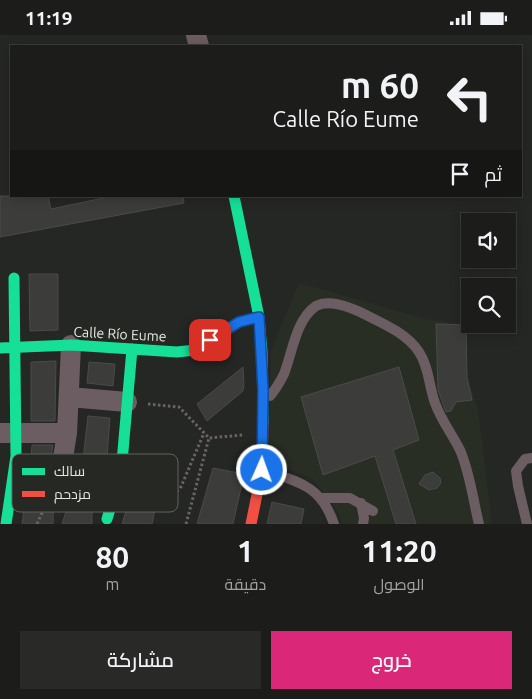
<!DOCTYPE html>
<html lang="ar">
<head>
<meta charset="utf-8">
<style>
	body { margin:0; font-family:Ubuntu,Cairo,sans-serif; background:#292a28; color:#f1f3f6; direction:rtl; height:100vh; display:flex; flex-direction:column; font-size:19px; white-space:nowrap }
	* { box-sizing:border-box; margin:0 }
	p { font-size:16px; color:#a0a2a3 }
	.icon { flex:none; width:28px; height:28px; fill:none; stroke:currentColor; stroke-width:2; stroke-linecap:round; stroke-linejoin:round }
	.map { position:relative; height:489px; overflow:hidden; direction:ltr }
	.side { display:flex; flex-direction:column; background:#1c1d1b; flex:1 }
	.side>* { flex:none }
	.top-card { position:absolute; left:10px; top:10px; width:512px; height:152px; border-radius:0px; box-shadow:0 2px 12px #0003,0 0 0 1px #3a3b3a; direction:rtl; background:#1c1d1b; color:#f1f3f6; overflow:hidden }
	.buttons { position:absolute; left:461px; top:178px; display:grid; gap:10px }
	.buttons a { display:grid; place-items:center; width:55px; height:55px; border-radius:0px; background:#1c1d1b; box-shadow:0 2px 12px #0003,0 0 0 1px #3a3b3a; font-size:25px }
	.pin { position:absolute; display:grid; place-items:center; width:42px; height:42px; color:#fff; margin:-21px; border-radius:10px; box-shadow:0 2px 8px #0006 }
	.me { position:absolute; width:55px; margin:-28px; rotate:2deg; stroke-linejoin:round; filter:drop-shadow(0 0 4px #0008) }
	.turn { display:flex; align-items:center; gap:18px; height:105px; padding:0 20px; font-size:22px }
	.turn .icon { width:65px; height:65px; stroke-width:2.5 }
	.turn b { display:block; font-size:35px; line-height:42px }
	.then { display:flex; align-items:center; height:48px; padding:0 20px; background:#0003; gap:10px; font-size:19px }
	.eta { display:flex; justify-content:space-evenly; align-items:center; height:85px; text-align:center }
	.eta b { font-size:30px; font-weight:600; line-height:35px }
	.button { display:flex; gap:10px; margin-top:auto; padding:10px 20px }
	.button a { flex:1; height:58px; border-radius:0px; background:#db2777; color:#fff; font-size:20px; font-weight:600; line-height:58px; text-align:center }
	.button a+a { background:#292a28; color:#f1f3f6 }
	.status { display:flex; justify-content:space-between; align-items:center; height:35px; padding:0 25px; background:#1c1d1b; direction:ltr }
	.status svg { height:14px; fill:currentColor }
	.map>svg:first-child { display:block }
	.built { fill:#292e25 }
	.building { fill:#3c3d3b; stroke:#4a4b49 }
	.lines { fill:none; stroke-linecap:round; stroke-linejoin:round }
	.path { stroke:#6c6265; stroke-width:3; stroke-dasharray:2.5 2.5; stroke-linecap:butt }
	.lane { stroke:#6b5d61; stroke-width:10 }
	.street { stroke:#6b5d61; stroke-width:20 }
	.fast { stroke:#16e098; stroke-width:11 }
	.jam { stroke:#f24e42; stroke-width:11 }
	.route-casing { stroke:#114b97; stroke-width:12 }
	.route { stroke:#1a73e8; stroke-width:9 }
	.labels { text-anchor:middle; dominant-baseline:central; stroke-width:4; stroke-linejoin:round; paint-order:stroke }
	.street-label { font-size:14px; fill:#e6e8e5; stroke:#252823 }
	.key { fill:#252823; stroke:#5f625d; stroke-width:1 }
	.key-label { font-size:14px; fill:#e6e8e5 }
</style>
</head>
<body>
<div class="status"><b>11:19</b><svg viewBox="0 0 49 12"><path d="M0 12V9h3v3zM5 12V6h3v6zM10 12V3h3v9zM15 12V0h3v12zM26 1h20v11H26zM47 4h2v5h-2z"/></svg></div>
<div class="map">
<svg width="532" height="489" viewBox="0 0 532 489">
	<rect width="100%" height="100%" fill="#252724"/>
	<path class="built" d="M 299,248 L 426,284 L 466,290 L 467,342 L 478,375 L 492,489 L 342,489 L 338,477 L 313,444 L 268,427 L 271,316 Z"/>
	<path class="building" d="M 0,161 L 48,161 L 51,174 L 113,161 L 183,161 L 184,168 L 0,202 Z
		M 29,239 L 58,239 L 58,295 L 30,296 Z
		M 436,289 L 466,290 L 467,342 L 472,365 L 456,367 L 451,376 L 446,377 L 438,355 Z
		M 56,326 L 55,386 L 31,386 L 31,327 Z
		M 89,327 L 115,329 L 113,351 L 87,348 Z
		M 243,332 L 244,350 L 243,356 L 207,386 L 197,369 Z
		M 399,332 L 419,405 L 393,415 L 416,489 L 396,489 L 375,421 L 323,440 L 301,362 Z
		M 88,381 L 110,383 L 106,435 L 92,479 L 92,489 L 62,489 L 83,425 Z
		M 32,410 L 53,410 L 49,434 L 50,440 L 54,445 L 53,489 L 22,489 L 31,423 Z
		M 213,433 L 244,439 L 233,489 L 197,489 Z
		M 433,437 L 440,443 L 441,448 L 437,453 L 429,455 L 419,449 L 425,440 Z
		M 129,466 L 156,470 L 152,489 L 122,489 Z
		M 272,467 L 304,474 L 301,489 L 267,489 Z"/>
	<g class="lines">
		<path class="path" d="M 148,369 L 179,372 L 209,403 L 243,400
			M 137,455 L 173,458 L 180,454 L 204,398
			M 37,489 L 54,451
			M 186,489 L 209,403"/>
		<path class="lane" d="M 270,361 C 275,355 280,347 284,339 C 292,319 296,284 316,271 C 329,264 348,272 360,277 C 380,287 407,298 419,317 C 429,332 429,352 435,368 C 441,385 452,399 460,415 C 470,438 473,465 479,489
			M 263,435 C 298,447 321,450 334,489
			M 321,463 L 350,463 L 373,476
			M 361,468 L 364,483 L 363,489
			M 527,489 L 518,451 L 516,436 L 525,424 L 532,423"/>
		<path class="street" d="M 196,0 L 199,11
			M 69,362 L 127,367
			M 0,398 L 67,398
			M 61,435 L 67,398 L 71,310"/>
		<path class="fast" d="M 234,161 L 259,282 L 262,317 L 263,388
			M 0,313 L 71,310 L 177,317 L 195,315 L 239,287 L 259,282
			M 107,484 L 121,438 L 132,314
			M 6,489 L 16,421 L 14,243"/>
		<path class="jam" d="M 251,489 L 262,435 L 263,388"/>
	</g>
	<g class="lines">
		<defs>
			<path id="route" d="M 210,305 L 239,287 L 259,282 L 263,354 L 262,435"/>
		</defs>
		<use href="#route" class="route-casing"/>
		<use href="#route" class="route"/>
	</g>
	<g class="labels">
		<g class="street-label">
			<text transform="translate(120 299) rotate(3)">Calle Río Eume</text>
		</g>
	</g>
	<rect x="12" y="419" width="166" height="58" rx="8" class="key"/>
	<rect x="22" y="433" width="23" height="7" fill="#16e098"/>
	<rect x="22" y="456" width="23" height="6" fill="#f24e42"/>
	<g class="key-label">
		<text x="54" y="441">سالك</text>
		<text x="54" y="464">مزدحم</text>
	</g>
</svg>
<div class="buttons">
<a><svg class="icon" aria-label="sound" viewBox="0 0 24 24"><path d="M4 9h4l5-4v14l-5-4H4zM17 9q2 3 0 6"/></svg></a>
<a><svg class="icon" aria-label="search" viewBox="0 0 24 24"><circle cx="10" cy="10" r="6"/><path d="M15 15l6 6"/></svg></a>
</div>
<div class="pin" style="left:210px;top:305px;background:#d93025"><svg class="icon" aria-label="arrive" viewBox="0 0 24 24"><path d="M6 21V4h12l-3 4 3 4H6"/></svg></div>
<svg class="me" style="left:262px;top:435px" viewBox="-20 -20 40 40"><circle r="17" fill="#1a73e8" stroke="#fff" stroke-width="3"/><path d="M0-11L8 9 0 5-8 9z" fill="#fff"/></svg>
<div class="top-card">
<div class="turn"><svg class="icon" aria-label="left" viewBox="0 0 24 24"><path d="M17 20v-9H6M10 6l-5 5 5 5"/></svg><div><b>60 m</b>Calle Río Eume</div></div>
<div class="then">ثم<svg class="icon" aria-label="arrive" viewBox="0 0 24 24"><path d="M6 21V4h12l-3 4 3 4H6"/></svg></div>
</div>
</div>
<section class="side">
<div class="eta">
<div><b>11:20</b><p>الوصول</p></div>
<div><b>1</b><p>دقيقة</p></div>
<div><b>80</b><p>m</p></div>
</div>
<div class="button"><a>خروج</a><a>مشاركة</a></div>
</section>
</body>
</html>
